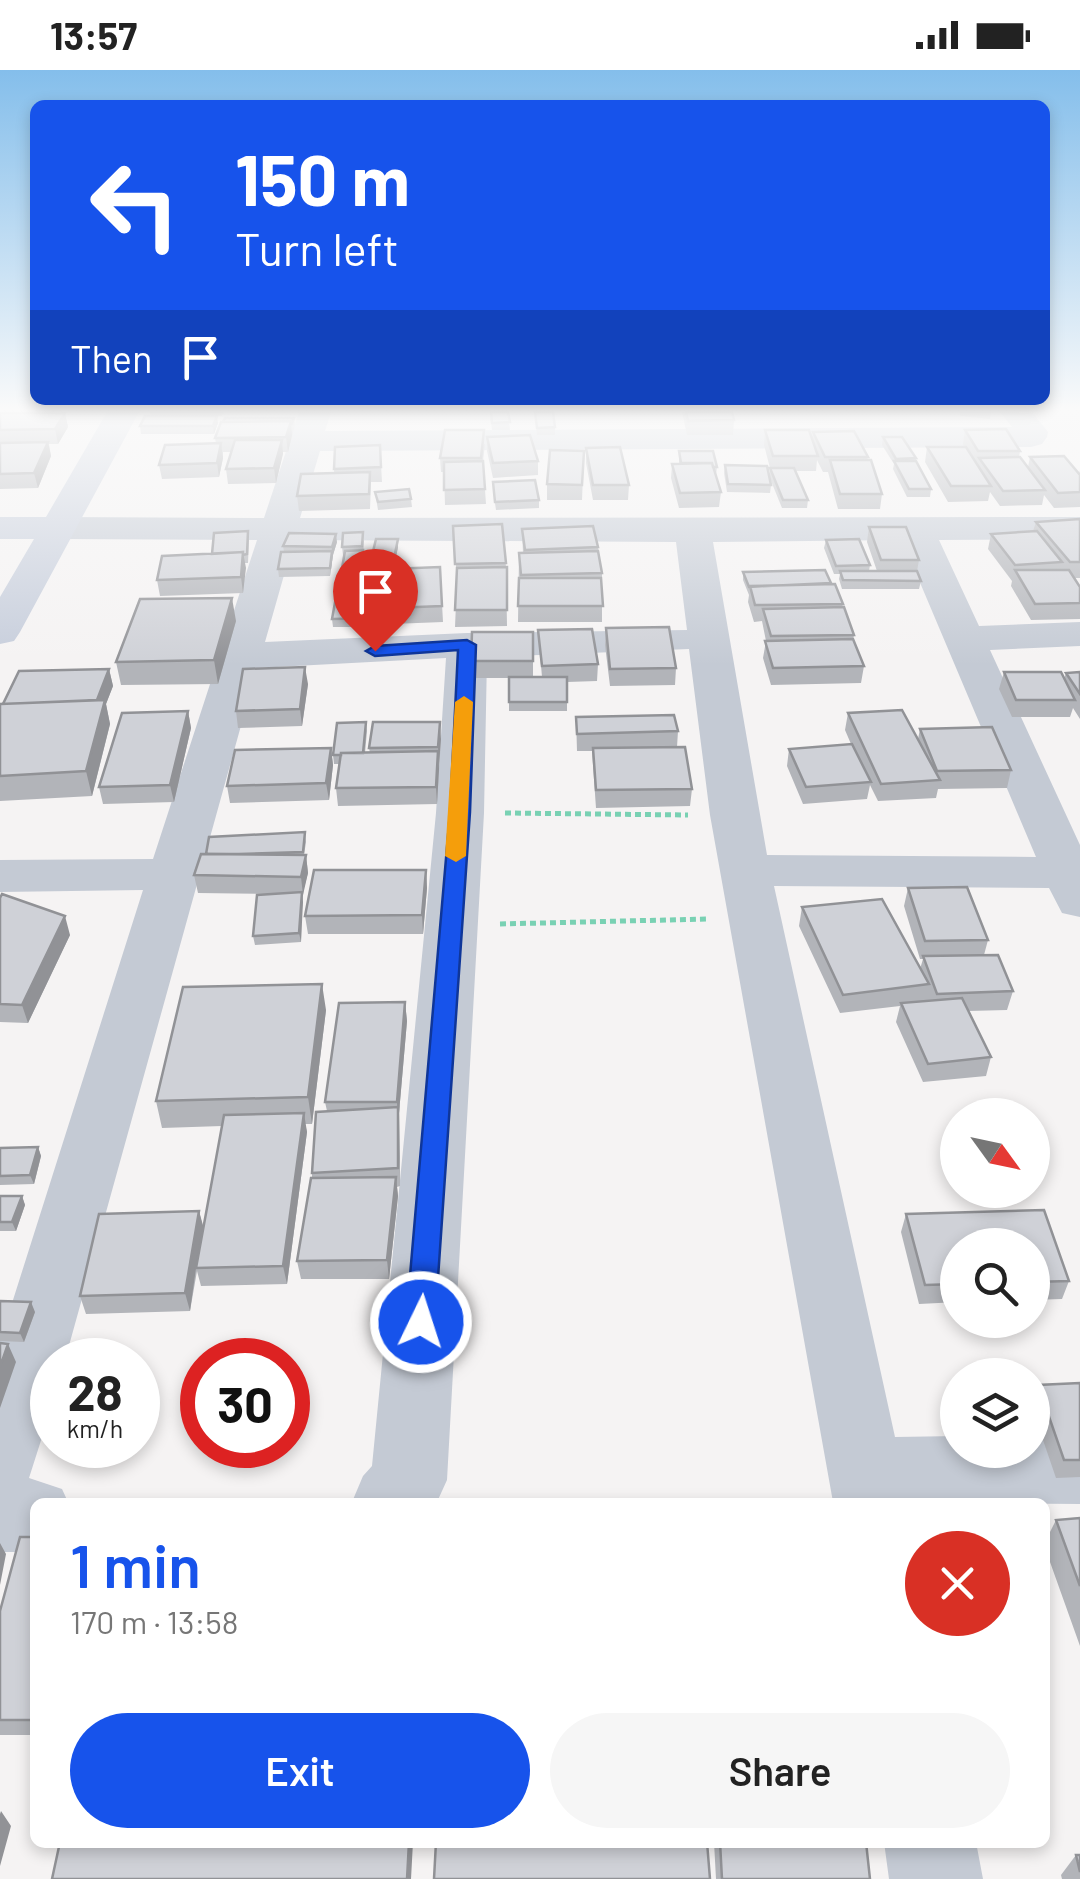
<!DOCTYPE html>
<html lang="en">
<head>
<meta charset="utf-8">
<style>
	body { margin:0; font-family:Barlow,sans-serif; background:#f6f6f6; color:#222; height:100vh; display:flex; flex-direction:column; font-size:38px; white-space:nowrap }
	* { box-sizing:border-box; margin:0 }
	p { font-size:32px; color:#767676 }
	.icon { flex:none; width:55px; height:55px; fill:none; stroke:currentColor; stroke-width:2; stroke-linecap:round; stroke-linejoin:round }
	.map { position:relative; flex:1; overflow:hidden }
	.panel { position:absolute; left:30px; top:1428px; width:1020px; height:350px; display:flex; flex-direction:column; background:#fff; border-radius:15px; box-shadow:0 5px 15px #0003 }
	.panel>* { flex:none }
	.hud { position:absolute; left:30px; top:30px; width:1020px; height:305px; border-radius:15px; box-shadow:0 5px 15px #0003; background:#1753eb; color:#fff; overflow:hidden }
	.needle { width:65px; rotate:123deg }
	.controls { position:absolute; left:940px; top:1028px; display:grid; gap:20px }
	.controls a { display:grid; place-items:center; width:110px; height:110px; border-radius:50%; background:#fff; box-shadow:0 5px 15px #0003; font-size:50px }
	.speed { position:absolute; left:30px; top:1268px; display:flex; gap:20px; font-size:50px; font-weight:700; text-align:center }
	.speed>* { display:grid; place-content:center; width:130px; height:130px; border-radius:50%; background:#fff; box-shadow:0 5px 15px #0003; line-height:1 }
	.speed small { font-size:25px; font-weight:400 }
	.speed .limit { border:15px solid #d22; background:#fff; color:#111 }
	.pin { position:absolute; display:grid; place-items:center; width:85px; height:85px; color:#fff; margin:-102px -42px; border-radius:50% 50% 50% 0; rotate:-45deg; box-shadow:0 0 10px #0007 }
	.pin .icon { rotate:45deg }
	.me { position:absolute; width:110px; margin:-55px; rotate:4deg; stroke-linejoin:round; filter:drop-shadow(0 0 8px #0008) }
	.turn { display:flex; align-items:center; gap:35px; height:210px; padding:0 40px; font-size:45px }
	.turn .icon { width:130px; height:130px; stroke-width:2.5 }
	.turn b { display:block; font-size:70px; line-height:85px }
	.then { display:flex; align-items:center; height:95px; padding:0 40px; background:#0003; gap:20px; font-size:38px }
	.round { display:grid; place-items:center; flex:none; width:105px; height:105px; border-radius:52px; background:#f6f6f6 }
	.head { display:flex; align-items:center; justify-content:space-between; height:170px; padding:0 40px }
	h1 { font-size:60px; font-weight:600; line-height:75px; color:#1753eb }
	.primary-button { display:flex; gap:20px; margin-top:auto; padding:20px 40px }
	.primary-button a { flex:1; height:115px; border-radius:60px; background:#1753eb; color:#fff; font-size:40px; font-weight:600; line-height:115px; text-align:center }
	.primary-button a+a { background:#f6f6f6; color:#222 }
	.status { display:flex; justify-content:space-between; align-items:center; height:70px; padding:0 50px; background:#fff; direction:ltr }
	.status svg { height:28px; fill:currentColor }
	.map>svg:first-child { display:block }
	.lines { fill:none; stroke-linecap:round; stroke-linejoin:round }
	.path { stroke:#79d1b3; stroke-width:5; stroke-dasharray:6 4; stroke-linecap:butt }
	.street { fill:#c4cad4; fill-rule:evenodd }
	.secondary { fill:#c6cddb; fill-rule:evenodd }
	.wall { fill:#b2b4b9 }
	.shaded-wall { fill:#919296 }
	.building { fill:#cfd1d7; stroke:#919296; stroke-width:2.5 }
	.route { fill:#1753eb; stroke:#0f3699; stroke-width:2.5 }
	.slow { fill:#f59e0b }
</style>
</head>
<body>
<div class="status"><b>13:57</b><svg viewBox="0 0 49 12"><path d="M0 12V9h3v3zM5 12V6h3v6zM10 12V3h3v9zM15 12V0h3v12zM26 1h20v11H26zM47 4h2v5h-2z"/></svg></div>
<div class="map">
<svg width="1080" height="1809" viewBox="0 0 1080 1809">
	<rect width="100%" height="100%" fill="#f5f3f3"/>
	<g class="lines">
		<path class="path" d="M 505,743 L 688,745
			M 500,854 L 707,849"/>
		<path class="street" d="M 299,342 L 331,342 L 325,361 L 1012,357 L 1000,342 L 1032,342 L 1048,362 L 1047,367 L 1042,374 L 1031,377 L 320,381 L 300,448 L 1080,447 L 1080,469 L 939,470 L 979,556 L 1080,552 L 1080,576 L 990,580 L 1080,775 L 1080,847 L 1062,843 L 1049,818 L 774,816 L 895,1367 L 958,1366 L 958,1380 L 1032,1380 L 1032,1365 L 1080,1364 L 1080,1434 L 833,1432 L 710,745 L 689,579 L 487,587 L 484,743 L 447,1410 L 437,1432 L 352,1432 L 363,1406 L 372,1396 L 436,743 L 446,588 L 257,598 L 65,1290 L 52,1290 L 52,1336 L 29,1408 L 62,1419 L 68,1432 L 35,1432 L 35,1482 L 0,1482 L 0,1271 L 143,820 L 0,822 L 0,790 L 153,789 L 257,470 L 57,469 L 44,466 L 39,458 L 44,450 L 57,447 L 264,448 ZM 294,470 L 676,472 L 687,560 L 467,563 L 265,572 ZM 902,470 L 1036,787 L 767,785 L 713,472 Z
			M 884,1772 L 976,1772 L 983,1809 L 889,1809 Z"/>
		<path class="secondary" d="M 107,342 L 139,342 L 20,562 L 14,571 L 0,574 L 0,527 L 34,469 L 0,469 L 0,447 L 46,447 Z"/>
	</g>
	<path class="wall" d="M 150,342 L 224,342 L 222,346 L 151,346 Z
		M 490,342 L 508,342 L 510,360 L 492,360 Z
		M 535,342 L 555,357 L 555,365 L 537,365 Z
		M 682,342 L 732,342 L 734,350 L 733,365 L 687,365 Z
		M 960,342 L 991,342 L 990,349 L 960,346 Z
		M 0,343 L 65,343 L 68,357 L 58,374 L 49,374 L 51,386 L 38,418 L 0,419 Z
		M 294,348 L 295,355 L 288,382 L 283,382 L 276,413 L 228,414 L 226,399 L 231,382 L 223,382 L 223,388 L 219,407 L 162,409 L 159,395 L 216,374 L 215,368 Z
		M 218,353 L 214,364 L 141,364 L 140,356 Z
		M 765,360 L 812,369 L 813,362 L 868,387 L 867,390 L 882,424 L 880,439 L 838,439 L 828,402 L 823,402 L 817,390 L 816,401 L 796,401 L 808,430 L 807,438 L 782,438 L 769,406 L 770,398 L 764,375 Z
		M 965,360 L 1020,381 L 1019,387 L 1028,397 L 1030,387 L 1079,404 L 1080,400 L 1080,437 L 1054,438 L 1044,425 L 1042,435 L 1000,436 L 990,422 L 988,431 L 948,432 L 925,392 L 927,377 L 964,377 L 963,374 Z
		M 487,367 L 538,391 L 538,405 L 493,408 L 487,381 Z
		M 883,367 L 916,388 L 916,391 L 931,419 L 930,427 L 907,427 L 893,399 L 894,394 L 882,375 Z
		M 485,374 L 483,391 L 486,434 L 445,435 L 444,402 L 441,402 L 440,388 Z
		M 380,375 L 382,412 L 371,412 L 370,439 L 299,441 L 297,426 L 334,403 L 335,377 Z
		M 586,378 L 629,415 L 628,430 L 593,430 L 586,393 Z
		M 584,381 L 582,430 L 547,430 L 547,414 Z
		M 679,381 L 717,397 L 716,405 L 721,422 L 719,437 L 679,438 L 671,408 L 672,394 L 679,393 Z
		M 725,395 L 771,415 L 770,423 L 727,422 L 724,403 Z
		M 493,420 L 539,430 L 539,438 L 496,440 Z
		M 375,422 L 411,429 L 412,437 L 378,440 Z
		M 1080,449 L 1080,508 L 1074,508 L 1080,517 L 1080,549 L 1031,550 L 1011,516 L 1012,511 L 988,479 L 991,464 L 1033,461 L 1036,452 Z
		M 502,454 L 506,497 L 507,556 L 455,557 L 457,510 L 453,456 Z
		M 869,457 L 919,490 L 917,501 L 921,511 L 919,519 L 842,519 L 839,509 L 840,504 L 834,504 L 824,478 L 826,470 L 870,495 L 869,501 L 877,501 L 867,472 Z
		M 522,459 L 598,477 L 602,503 L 602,552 L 518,552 L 519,483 L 523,483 Z
		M 249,469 L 248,493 L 245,493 L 243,523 L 160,526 L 157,510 L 212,484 Z
		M 398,469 L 398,477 L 394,498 L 440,497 L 443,552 L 392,554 L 390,506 L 370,506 L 369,498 Z
		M 364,470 L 362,506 L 343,507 L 342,498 L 344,485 L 343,485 L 342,477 Z
		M 337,472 L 333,485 L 330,506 L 279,507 L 278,499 L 284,482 L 283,476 Z
		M 743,502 L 831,514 L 843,534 L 842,537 L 854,565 L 853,570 L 864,596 L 861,613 L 771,615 L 763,588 L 766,571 L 762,551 L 754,552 L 748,532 L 749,525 L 743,510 Z
		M 384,527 L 384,535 L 381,557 L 333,557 L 332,549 Z
		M 236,551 L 218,614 L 121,615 L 116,592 Z
		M 606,558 L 676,598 L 675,615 L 610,616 L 605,575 Z
		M 538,560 L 598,594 L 597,611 L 567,612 L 567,641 L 509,641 L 509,608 L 471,608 L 471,591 L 533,562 L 533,607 L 542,607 Z
		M 109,599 L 113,616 L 106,634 L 110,654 L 92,726 L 0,731 L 0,634 Z
		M 1004,602 L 1064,609 L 1066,603 L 1080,602 L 1080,649 L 1073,638 L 1070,647 L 1012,647 L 999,619 Z
		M 308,614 L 302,656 L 238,658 L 236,641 Z
		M 188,641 L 191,658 L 174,732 L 103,734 L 99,717 Z
		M 848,643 L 918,669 L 920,659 L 1011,700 L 1007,718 L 938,719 L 936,728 L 878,731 L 870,715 L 867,729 L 803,734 L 787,696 L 789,679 L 851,674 L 845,660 Z
		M 576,647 L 678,661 L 677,677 L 692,719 L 690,736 L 596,738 L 592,681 L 577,681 Z
		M 366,652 L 367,661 L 365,683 L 370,683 L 369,678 L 441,669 L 437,734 L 338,736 L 336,718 L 340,694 L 334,694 L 333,685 Z
		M 331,678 L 333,695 L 329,730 L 230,733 L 227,716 Z
		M 305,762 L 306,772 L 304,785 L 306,785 L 308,803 L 302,825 L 301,872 L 255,875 L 253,866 L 269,824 L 198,823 L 194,805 L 206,784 Z
		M 426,800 L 427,818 L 423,864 L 308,864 L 305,846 Z
		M 908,818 L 988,870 L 984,885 L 1013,921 L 1007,940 L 968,941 L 991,987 L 986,1006 L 923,1012 L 896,952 L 900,936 L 840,943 L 799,856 L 802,837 L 920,899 L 923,889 L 920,889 L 904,836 Z
		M 0,828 L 70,865 L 28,953 L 0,952 Z
		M 405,932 L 407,951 L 399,1043 L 400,1116 L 397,1117 L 398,1126 L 389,1209 L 301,1209 L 297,1191 L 312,1108 L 312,1103 L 327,1041 L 325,1032 Z
		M 326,940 L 312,1054 L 305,1054 L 307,1062 L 287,1214 L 201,1216 L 197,1201 L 190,1241 L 86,1244 L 80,1226 L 199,1141 L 203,1158 L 222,1056 L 162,1058 L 156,1031 Z
		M 38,1077 L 41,1086 L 34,1114 L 0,1115 L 0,1078 Z
		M 0,1126 L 22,1126 L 25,1135 L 16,1161 L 0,1161 Z
		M 1044,1140 L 1069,1211 L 1062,1229 L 1032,1230 L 1032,1175 L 958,1175 L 958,1232 L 919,1234 L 901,1162 L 906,1144 Z
		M 0,1231 L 35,1242 L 24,1272 L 0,1271 Z
		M 1080,1313 L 1080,1407 L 1056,1408 L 1032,1338 L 1032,1329 L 1038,1315 Z
		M 1080,1448 L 1080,1576 L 1045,1478 L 1045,1472 L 1056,1450 Z
		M 35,1467 L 35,1665 L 0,1665 L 0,1541 Z
		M 714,1772 L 866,1772 L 870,1809 L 716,1809 Z
		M 1076,1785 L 1080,1785 L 1080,1809 L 1062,1809 L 1061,1805 Z"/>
	<path class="shaded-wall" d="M 65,343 L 68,357 L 58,374 L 55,359 Z
		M 217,346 L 218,353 L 214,364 L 213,356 Z
		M 291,351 L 292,365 L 288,382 L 286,367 Z
		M 282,370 L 283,384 L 276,413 L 274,398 Z
		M 48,372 L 51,386 L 38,418 L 34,403 Z
		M 221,373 L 223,388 L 219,407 L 217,393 Z
		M 336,464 L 337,472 L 333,485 L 330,506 L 332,477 Z
		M 398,469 L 398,477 L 392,506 L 392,498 Z
		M 243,482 L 246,498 L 243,523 L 241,507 Z
		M 232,528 L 236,551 L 218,614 L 214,590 Z
		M 305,597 L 308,614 L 302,656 L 300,639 Z
		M 109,599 L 113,616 L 106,634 L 110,654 L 92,726 L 86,701 L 96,632 Z
		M 188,641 L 191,658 L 174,732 L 170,715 Z
		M 440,652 L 441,669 L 439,694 L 438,677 Z
		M 331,678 L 333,695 L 329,730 L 326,713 Z
		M 438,681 L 439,699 L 437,734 L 436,717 Z
		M 306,785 L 308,803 L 303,825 L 301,807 Z
		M 426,800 L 427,818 L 423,864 L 422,845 Z
		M 302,822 L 303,832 L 301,872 L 299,863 Z
		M 65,846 L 70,865 L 28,953 L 22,935 Z
		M 322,914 L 326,940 L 312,1054 L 308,1027 Z
		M 405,932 L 407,951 L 399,1043 L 400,1116 L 397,1032 Z
		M 304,1043 L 307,1062 L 287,1214 L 283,1196 Z
		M 38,1077 L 41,1086 L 34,1114 L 30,1105 Z
		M 396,1107 L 398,1126 L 389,1209 L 387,1190 Z
		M 22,1126 L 25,1135 L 16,1161 L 12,1152 Z
		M 199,1141 L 204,1159 L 196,1198 L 190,1241 L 185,1223 Z
		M 31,1232 L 35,1242 L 24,1272 L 20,1263 Z
		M 8,1274 L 16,1292 L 0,1338 L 0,1297 Z
		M 0,1473 L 6,1484 L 0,1515 Z
		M 1,1741 L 11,1756 L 0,1796 L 0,1744 Z
		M 409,1772 L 413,1772 L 411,1809 L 407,1809 Z"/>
	<path class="building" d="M 491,342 L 508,342 L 510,352 L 492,353 Z
		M 535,342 L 553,342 L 555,357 L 537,358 Z
		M 686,342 L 732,342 L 734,350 L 688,351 Z
		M 0,343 L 65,343 L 55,359 L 0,360 Z
		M 145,346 L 217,346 L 213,356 L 140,356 Z
		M 225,348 L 294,348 L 291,355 L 291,351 L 223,352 Z
		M 291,351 L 286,367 L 215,368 L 221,352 Z
		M 1006,359 L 1020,381 L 978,381 L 965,360 Z
		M 445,360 L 484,360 L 481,388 L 440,388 Z
		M 765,360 L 809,360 L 818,386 L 773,386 Z
		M 854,361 L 868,387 L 825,387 L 813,362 Z
		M 530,365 L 538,391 L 493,393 L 487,367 Z
		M 883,367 L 902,367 L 916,388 L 896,389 Z
		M 235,370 L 282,370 L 274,398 L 226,399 Z
		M 48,372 L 34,403 L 0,404 L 0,373 Z
		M 221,373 L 217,393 L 159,395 L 165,375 Z
		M 380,375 L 381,397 L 334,399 L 335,377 Z
		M 620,377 L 629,415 L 593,415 L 586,378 Z
		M 927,377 L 966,377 L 991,416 L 951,416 Z
		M 550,380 L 584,381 L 582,415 L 547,414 Z
		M 679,381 L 713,381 L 717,397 L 713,397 L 712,393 L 681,393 Z
		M 1064,386 L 1080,405 L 1080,422 L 1058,423 L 1030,387 Z
		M 1020,387 L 1045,420 L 1003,421 L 979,388 Z
		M 830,390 L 871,390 L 882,424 L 840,424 Z
		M 483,391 L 485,419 L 444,420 L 444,392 Z
		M 894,391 L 916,391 L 931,419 L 909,419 Z
		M 712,393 L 721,422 L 680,423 L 672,394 Z
		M 725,395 L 767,396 L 771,415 L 728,414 Z
		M 770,398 L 794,398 L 808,430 L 783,430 Z
		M 370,402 L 369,424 L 297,426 L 301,404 Z
		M 535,410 L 539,430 L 495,432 L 493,412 Z
		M 409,419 L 411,429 L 378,432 L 375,422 Z
		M 1080,449 L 1080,492 L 1070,492 L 1036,452 Z
		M 502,454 L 506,493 L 455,494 L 453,456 Z
		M 593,456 L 598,477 L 525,480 L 522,459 Z
		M 869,457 L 906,457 L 919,490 L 881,490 Z
		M 248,461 L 247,484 L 243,485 L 243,482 L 212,484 L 214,463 Z
		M 1037,461 L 1062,492 L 1015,495 L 991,464 Z
		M 363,462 L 362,476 L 342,477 L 343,463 Z
		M 289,463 L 336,464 L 332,477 L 283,476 Z
		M 376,469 L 398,469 L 392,498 L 369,498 Z
		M 859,469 L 870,495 L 836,496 L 826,470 Z
		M 363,480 L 361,498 L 342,498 L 345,481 Z
		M 332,481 L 330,498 L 278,499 L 281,482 Z
		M 598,481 L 602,503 L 521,505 L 519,483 Z
		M 243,482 L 241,507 L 157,510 L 162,486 Z
		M 440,497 L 442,536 L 391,538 L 390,499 Z
		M 507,497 L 507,540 L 455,540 L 457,498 Z
		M 825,500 L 831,513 L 749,517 L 743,502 Z
		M 1015,500 L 1069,500 L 1080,517 L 1080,533 L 1035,534 Z
		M 840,501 L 917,501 L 921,511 L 843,510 Z
		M 519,508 L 601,508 L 603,536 L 518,536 Z
		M 835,514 L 843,534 L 755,535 L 750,516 Z
		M 336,527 L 384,527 L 380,548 L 332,549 Z
		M 232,528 L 214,590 L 116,592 L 140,529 Z
		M 844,537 L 854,565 L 771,566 L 763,539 Z
		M 669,557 L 676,598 L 610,599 L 606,558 Z
		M 592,559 L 598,594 L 542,596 L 538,560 Z
		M 472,562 L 533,562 L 533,591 L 471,591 Z
		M 853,569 L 864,596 L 773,598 L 765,571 Z
		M 305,597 L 300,639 L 236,641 L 243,599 Z
		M 109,599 L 97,630 L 3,634 L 19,601 Z
		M 1004,602 L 1061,602 L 1075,630 L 1016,630 Z
		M 1080,602 L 1080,624 L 1066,603 Z
		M 509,607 L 567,607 L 567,632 L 509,632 Z
		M 105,630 L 86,701 L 0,706 L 0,634 Z
		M 902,640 L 940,710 L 881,714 L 848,643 Z
		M 188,641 L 170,715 L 99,717 L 122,643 Z
		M 674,645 L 678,661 L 577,664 L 576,647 Z
		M 366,652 L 363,683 L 341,683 L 341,685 L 333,685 L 337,653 Z
		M 373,652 L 440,652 L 438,677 L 369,678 Z
		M 992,657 L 1011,700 L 937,701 L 920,659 Z
		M 852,674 L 871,712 L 806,717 L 789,679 Z
		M 685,677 L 692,719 L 596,720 L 593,678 Z
		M 331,678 L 326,713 L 227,716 L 235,680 Z
		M 438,681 L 436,717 L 336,718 L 341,683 Z
		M 305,762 L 303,782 L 239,784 L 206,784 L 209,767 Z
		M 201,784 L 306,785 L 301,807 L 194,805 Z
		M 314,800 L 426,800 L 422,845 L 305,846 Z
		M 967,817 L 988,870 L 925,871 L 908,818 Z
		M 302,822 L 299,863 L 253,866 L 257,825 Z
		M 2,824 L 65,846 L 22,935 L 0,934 L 0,828 Z
		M 882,829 L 929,914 L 843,925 L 802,837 Z
		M 998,885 L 1013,921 L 937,924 L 923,886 Z
		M 322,914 L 308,1027 L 156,1031 L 183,917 Z
		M 962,928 L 991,987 L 928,994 L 901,933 Z
		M 405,932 L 397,1032 L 325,1032 L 339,933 Z
		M 398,1037 L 398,1098 L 312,1103 L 316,1042 Z
		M 304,1043 L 283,1196 L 196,1198 L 224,1045 Z
		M 38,1077 L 30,1105 L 0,1106 L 0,1078 Z
		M 396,1107 L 387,1190 L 297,1191 L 311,1108 Z
		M 0,1126 L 22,1126 L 12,1152 L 0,1152 Z
		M 1044,1140 L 1069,1211 L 1032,1212 L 1032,1175 L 958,1175 L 958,1214 L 925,1215 L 906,1144 Z
		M 199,1141 L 185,1223 L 80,1226 L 99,1144 Z
		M 0,1231 L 31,1232 L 20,1263 L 0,1262 Z
		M 0,1273 L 8,1274 L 0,1297 Z
		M 1080,1313 L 1080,1390 L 1064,1390 L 1038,1315 Z
		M 1080,1448 L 1080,1516 L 1056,1450 Z
		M 20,1467 L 35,1467 L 35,1650 L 0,1650 L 0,1541 Z
		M 60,1772 L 409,1772 L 407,1809 L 52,1809 Z
		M 436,1772 L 707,1772 L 710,1809 L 434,1809 Z
		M 720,1772 L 866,1772 L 870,1809 L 722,1809 Z
		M 1076,1785 L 1080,1785 L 1080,1802 Z"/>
	<linearGradient id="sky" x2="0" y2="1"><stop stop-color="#84beeb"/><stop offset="0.57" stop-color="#fafafa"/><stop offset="1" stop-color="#fafafa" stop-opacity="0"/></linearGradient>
	<rect width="1080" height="595" fill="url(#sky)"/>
	<path class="route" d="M 467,570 L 476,575 L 470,742 L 435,1252 L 431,1260 L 421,1264 L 411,1260 L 406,1252 L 450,742 L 458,580 L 375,586 L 366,581 L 375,576 Z"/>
	<path class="slow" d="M 464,626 L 473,632 L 466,786 L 456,792 L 445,786 L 455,632 Z"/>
</svg>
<div class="controls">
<a><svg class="needle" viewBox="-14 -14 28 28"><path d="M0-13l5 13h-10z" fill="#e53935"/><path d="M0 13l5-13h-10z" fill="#767676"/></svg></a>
<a><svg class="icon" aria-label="search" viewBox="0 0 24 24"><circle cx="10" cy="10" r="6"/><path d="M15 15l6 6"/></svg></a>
<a><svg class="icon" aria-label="layers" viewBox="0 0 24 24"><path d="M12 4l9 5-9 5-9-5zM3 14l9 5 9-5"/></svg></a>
</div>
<div class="speed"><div>28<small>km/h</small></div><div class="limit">30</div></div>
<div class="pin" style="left:375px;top:581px;background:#d93025"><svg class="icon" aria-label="arrive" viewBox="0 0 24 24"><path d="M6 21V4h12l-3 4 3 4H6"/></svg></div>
<svg class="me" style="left:421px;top:1252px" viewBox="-20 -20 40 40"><circle r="17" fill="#1753eb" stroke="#fff" stroke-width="3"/><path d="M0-11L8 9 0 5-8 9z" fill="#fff"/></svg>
<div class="hud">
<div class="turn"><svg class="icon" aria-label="left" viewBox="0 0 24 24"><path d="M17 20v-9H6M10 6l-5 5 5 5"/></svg><div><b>150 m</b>Turn left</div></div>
<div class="then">Then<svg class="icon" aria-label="arrive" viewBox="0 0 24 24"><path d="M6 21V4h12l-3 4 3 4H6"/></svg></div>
</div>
<section class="panel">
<div class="head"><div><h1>1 min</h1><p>170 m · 13:58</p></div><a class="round" style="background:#d93025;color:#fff"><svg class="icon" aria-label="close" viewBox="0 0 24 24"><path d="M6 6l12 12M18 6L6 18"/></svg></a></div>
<div class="primary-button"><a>Exit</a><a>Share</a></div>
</section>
</div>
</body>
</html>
